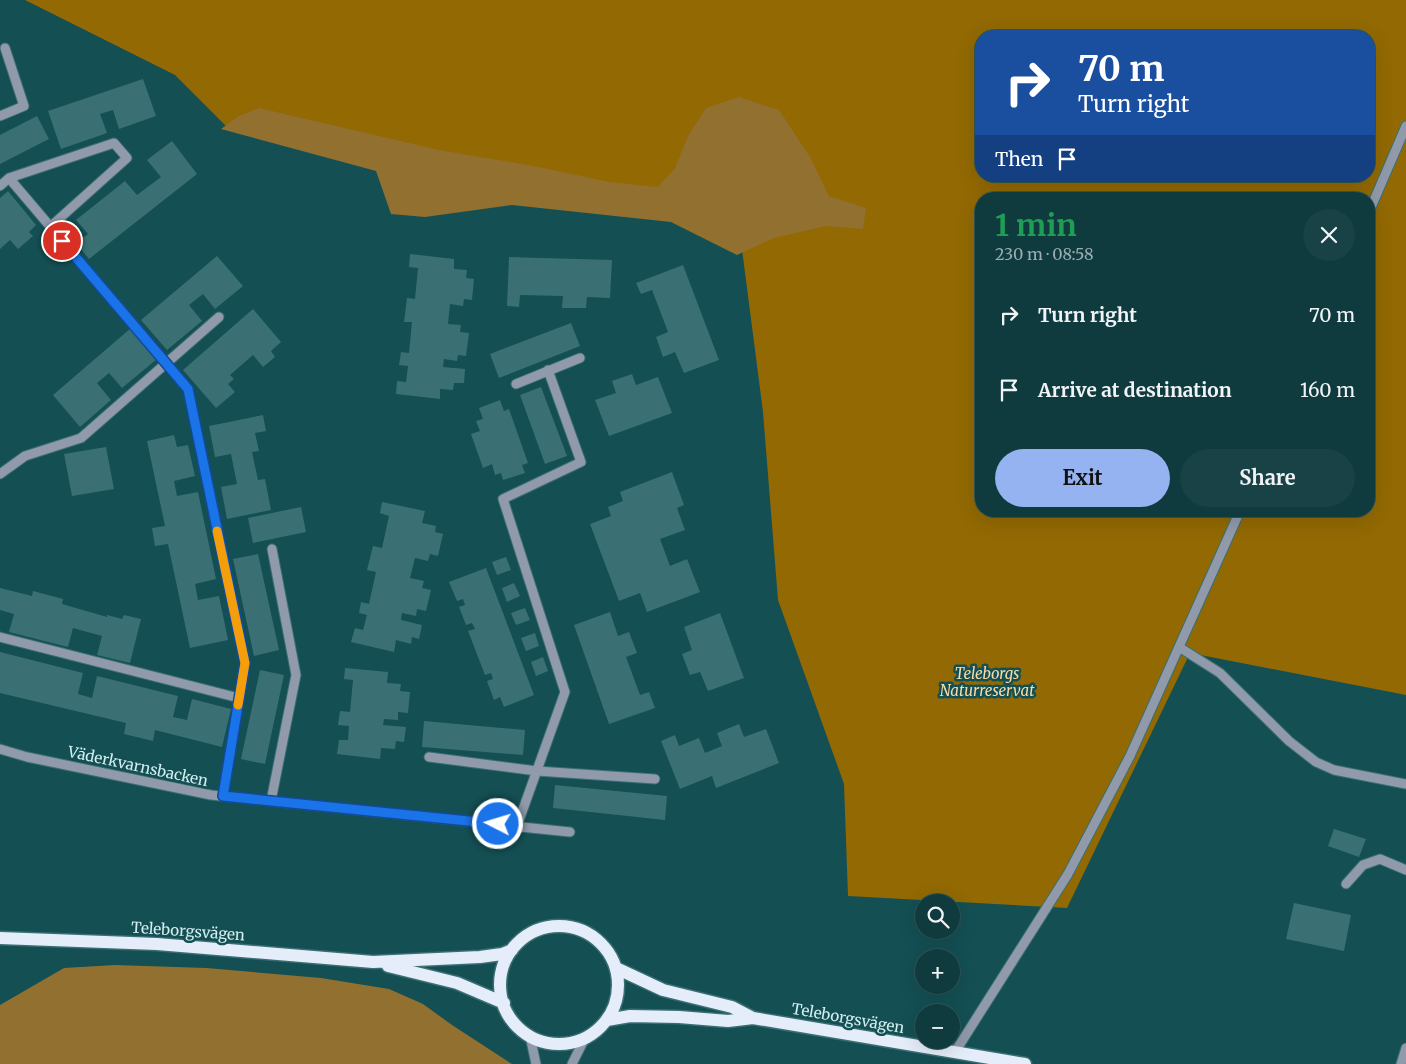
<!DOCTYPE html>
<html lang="en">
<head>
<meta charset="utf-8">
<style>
	body { margin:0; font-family:Merriweather,serif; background:#184245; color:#f1f3f6; height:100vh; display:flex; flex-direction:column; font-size:19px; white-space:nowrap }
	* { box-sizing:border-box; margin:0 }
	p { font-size:16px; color:#9badb0 }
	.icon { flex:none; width:28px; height:28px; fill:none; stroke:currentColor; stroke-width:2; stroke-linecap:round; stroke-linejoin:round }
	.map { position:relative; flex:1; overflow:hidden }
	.panel { position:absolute; left:975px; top:192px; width:400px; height:325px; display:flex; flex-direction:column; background:#0f3b3e; border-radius:20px; box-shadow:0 5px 20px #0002,0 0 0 1px #2f5558 }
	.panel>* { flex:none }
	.banner { position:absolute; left:975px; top:30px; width:400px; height:152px; border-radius:20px; box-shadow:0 5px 20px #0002,0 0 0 1px #2f5558; background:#1a4fa0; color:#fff; overflow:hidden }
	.fabs { position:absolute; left:915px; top:894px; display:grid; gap:10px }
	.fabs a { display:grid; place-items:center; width:45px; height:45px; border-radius:50%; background:#0f3b3e; box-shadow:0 5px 20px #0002,0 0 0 1px #2f5558; font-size:25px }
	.pin { position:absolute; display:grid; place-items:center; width:42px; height:42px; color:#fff; margin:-21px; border:2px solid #fff; border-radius:50%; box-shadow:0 1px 5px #0007 }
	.me { position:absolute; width:55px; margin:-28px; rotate:275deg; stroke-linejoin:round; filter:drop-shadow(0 0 4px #0008) }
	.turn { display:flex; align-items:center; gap:18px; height:105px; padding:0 20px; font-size:22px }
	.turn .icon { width:65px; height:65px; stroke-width:2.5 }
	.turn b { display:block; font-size:35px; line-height:42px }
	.then { display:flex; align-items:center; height:48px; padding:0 20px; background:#0003; gap:10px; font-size:19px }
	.round { display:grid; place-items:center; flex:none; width:52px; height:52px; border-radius:26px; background:#184245 }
	.headline { display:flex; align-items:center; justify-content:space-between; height:85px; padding:0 20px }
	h1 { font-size:30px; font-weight:700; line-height:38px; color:#1e9e55 }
	.cta { display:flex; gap:10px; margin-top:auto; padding:10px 20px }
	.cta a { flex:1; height:58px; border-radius:30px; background:#95b2f1; color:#111; font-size:20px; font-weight:700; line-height:58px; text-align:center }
	.cta a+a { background:#184245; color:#f1f3f6 }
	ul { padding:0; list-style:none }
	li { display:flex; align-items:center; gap:15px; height:75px; padding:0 20px }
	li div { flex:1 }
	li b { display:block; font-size:19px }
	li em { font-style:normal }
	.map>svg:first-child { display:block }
	.green { fill:#926903; fill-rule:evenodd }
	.forest { fill:#927030 }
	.building { fill:#3a7074 }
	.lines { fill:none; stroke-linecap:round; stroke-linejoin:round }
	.minor-casing { stroke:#3a6f72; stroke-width:11 }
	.major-casing { stroke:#3a6f72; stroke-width:15 }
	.minor { stroke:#909aaa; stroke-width:9 }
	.major { stroke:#e5edfa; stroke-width:12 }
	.route-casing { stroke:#114b97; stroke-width:12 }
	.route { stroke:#1a73e8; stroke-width:9 }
	.slow { stroke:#f59e0b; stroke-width:9 }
	.labels { text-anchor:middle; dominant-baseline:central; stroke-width:5; stroke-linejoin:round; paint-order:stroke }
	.park-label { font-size:15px; font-style:italic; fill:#f8dba8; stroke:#144f53 }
	.street-label { font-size:15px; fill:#d3eef0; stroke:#144f53 }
</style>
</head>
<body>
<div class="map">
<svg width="1406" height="1064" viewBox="0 0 1406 1064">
	<rect width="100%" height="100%" fill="#144f53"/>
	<path class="green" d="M 25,0 L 1406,0 L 1406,695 L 1190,653 L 1067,908 L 848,896 L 844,784 L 778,600 L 763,412 L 739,226 L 231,131 L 175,75 ZM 981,36 L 1369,36 L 1369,176 L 981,176 ZM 981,199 L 1369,199 L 1369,511 L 981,511 Z"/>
	<path class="forest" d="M 739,97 L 779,110 L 810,157 L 829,196 L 866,208 L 863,229 L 826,226 L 774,238 L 737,255 L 671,222 L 512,205 L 425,217 L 391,214 L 376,171 L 221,129 L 239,116 L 259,108 L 439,150 L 534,166 L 609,182 L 658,187 L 675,168 L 688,136 L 706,108 Z
		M 115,965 L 206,968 L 321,978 L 389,989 L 423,1004 L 452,1025 L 512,1064 L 0,1064 L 0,1005 L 64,968 Z"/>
	<path class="building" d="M 143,79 L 156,116 L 119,129 L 113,110 L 100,114 L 107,133 L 61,149 L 48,111 Z
		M 37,116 L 49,139 L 0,164 L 0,135 Z
		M 172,141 L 197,174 L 89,259 L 76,243 L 88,234 L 76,220 L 125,181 L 137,195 L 161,177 L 147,160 Z
		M 8,191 L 36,225 L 29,232 L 33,236 L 18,249 L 10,240 L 0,249 L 0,198 Z
		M 410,254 L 454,259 L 454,269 L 467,270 L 466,278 L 474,279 L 472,300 L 464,299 L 463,306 L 450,304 L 448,324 L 461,325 L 460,332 L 469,333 L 466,356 L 458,355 L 457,361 L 444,359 L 443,367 L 465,369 L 464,383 L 454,383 L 453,390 L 440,389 L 440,399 L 396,394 L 397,381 L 406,382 L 408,366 L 399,365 L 401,352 L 409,353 L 412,322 L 404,322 L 407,298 L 415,299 L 418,268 L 409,267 Z
		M 217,256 L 243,286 L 215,309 L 203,294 L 189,305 L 202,321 L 167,350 L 141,320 Z
		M 509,257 L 612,260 L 610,298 L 587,297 L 586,308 L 562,308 L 563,296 L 520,295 L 519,307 L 507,306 Z
		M 683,265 L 719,360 L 684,373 L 675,352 L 663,357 L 656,337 L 668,332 L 652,290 L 641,294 L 636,283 Z
		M 253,309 L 281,342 L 271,351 L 275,357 L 263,367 L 253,355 L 230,375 L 234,379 L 228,384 L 235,392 L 216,408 L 183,370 Z
		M 571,323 L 580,346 L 499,378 L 490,354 Z
		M 131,328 L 157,359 L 122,388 L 109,373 L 97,383 L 111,400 L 80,427 L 53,395 Z
		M 632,374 L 636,385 L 658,377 L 672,413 L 609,436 L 595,400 L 616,393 L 612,381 Z
		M 541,387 L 567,456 L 545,464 L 520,395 Z
		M 500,400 L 504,411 L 509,409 L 528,463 L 522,465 L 525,473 L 503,480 L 501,473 L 495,475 L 492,464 L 483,468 L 471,434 L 480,431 L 476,421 L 483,419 L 479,408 Z
		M 263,415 L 266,431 L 255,433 L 259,451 L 252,452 L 258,480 L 265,479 L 271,510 L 227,519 L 221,487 L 237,484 L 231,454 L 215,457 L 209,426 Z
		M 174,435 L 177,447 L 188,445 L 195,476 L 174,481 L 177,496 L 198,492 L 216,579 L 195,584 L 198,600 L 219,596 L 228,640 L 190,648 L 168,544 L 155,546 L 152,528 L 165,526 L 147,441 Z
		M 106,447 L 114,489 L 72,496 L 64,454 Z
		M 672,472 L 684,505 L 677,508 L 685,530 L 660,539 L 670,566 L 687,559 L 700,592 L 647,612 L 640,593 L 619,601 L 590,524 L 611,516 L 608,507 L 623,501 L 620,492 Z
		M 382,502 L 425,511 L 422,523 L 436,526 L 435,532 L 443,534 L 438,556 L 430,554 L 428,561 L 415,558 L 410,578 L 424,581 L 422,588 L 431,590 L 426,611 L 417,609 L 416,616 L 402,613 L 401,620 L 422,625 L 419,639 L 412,637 L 411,644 L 396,640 L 394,652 L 351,642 L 355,628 L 363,630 L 367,615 L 359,613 L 361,602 L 369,604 L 376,572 L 367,570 L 373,546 L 382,548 L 389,516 L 380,513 Z
		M 301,507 L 306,532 L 253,543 L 248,518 Z
		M 258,554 L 279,650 L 254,656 L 233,559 Z
		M 506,557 L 511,570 L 497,575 L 492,562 Z
		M 486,568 L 534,695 L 504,707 L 500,697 L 494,700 L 487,681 L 493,679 L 491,673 L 485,675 L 468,631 L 475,629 L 472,623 L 466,625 L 459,607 L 465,605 L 463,599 L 457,601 L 449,582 Z
		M 514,583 L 520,596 L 507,602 L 502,588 Z
		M 0,588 L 32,596 L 33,591 L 63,599 L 62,604 L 107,617 L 107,615 L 122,619 L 124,615 L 141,619 L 130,663 L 97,655 L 102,636 L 73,628 L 68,647 L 9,632 L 14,614 L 0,610 Z
		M 525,608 L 530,620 L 516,625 L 511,613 Z
		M 610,612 L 618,636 L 629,632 L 637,653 L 626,657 L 640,695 L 649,692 L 655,708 L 609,724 L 574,625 Z
		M 720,613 L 744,678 L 708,691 L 700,672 L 690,675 L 682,654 L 692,650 L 684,627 Z
		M 535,633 L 539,646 L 526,651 L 521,638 Z
		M 0,652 L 83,673 L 78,694 L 92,698 L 97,676 L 178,696 L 173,717 L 187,720 L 192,699 L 231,709 L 222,747 L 155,730 L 153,741 L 124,734 L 126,723 L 0,693 Z
		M 543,657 L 548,671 L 536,676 L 531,662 Z
		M 345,668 L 388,672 L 387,683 L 401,684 L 400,691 L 410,692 L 408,713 L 398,712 L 398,720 L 384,719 L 383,725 L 406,727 L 404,742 L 396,741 L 395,749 L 381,748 L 380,759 L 337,754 L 339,740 L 348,740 L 349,726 L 338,725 L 340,711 L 350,712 L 353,680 L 344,679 Z
		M 260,670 L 284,675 L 265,764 L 241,759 Z
		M 424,721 L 525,730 L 523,755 L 422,747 Z
		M 739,724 L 744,737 L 766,729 L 779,763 L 716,788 L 712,776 L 680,789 L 661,741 L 675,735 L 679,746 L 699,738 L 705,753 L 722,746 L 717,733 Z
		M 555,785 L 667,796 L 665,820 L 553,808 Z
		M 1334,829 L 1366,839 L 1359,857 L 1328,846 Z
		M 1294,903 L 1351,915 L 1344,951 L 1286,939 Z"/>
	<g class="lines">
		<defs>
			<path id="minor" d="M 0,116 L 24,106 L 5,48
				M 9,178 L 188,389 L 245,663 L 223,796
				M 0,186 L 9,178 L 114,143 L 127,158 L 50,227
				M 1369,212 L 1406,126
				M 516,384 L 580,358
				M 0,474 L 25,456 L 81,438 L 219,317
				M 0,637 L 239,698
				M 1179,647 L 1220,673 L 1289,741 L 1316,762 L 1334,770 L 1406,784
				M 0,749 L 27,757 L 211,795 L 570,832
				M 429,757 L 537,771 L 655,779
				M 271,801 L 296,675 L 272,549
				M 517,826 L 565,692 L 503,499 L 581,462 L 548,370
				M 1346,884 L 1363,865 L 1380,859 L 1406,870
				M 530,1036 L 536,1064
				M 955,1052 L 1068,874 L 1130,756 L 1240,511
				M 572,1064 L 585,1038
				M 1401,1064 L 1406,1048"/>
			<path id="major" d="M500 985a59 59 0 1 1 118 0a59 59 0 1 1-118 0Z
				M 0,938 L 157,944 L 373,962 L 480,957 L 502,954 L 512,950
				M 388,966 L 457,983 L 504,1003
				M 616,968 L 663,990 L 732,1007 L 753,1018
				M 607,1020 L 630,1016 L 679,1017 L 728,1021 L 753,1018 L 1025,1064"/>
		</defs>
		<use href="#minor" class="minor-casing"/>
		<use href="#major" class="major-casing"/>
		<use href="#minor" class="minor"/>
		<use href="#major" class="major"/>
	</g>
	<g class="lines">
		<defs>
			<path id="route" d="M 62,241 L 188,389 L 245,663 L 223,796 L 498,824"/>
		</defs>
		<use href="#route" class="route-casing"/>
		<use href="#route" class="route"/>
		<path class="slow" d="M 217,531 L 245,663 L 238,705"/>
	</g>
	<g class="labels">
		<g class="park-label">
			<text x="987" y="673">Teleborgs<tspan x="987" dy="17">Naturreservat</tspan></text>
		</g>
		<g class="street-label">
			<text transform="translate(138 766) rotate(12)">Väderkvarnsbacken</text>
			<text transform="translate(188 931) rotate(4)">Teleborgsvägen</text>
			<text transform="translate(848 1018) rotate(10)">Teleborgsvägen</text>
		</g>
	</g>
</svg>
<div class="fabs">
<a><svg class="icon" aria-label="search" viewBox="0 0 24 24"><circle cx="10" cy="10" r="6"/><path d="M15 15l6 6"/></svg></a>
<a>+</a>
<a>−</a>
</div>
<div class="pin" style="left:62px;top:241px;background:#d93025"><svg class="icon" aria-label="arrive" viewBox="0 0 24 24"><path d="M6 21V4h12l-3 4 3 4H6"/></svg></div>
<svg class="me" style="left:498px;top:824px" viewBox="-20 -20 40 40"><circle r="17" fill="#1a73e8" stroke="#fff" stroke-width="3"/><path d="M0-11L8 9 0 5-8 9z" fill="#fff"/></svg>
<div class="banner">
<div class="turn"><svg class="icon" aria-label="right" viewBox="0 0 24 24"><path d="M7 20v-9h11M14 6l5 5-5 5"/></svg><div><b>70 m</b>Turn right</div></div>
<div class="then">Then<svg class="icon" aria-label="arrive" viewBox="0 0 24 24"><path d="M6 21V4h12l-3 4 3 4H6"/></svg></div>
</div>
<section class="panel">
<div class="headline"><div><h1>1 min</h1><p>230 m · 08:58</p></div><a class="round"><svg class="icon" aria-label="close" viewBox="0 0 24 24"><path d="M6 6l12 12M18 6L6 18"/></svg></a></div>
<ul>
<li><svg class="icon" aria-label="right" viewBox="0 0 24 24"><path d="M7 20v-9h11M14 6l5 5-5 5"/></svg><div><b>Turn right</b></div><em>70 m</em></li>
<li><svg class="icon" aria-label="arrive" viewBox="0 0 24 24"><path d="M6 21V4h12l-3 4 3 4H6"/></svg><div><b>Arrive at destination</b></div><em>160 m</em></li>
</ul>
<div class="cta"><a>Exit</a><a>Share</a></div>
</section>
</div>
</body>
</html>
